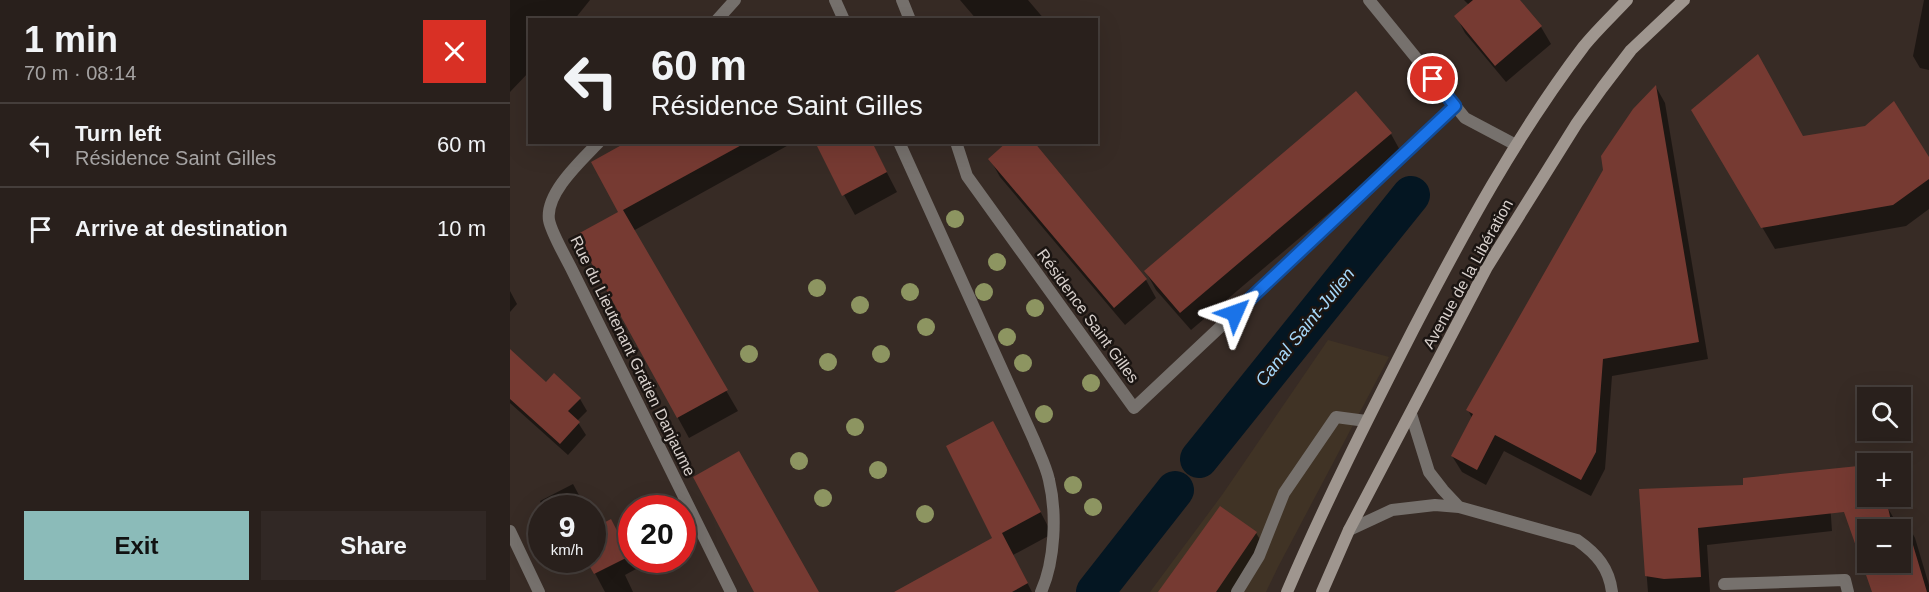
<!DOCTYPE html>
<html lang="en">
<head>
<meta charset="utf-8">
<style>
	body { margin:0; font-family:Helvetica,sans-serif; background:#312825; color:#f1f3f6; height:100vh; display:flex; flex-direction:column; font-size:22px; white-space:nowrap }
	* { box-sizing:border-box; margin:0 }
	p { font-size:20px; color:#a5a3a3 }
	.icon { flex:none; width:33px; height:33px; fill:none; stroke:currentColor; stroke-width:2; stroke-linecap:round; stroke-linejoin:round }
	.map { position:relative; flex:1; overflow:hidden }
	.details { display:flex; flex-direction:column; background:#29201c; width:510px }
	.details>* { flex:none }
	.hud { position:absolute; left:18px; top:18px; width:570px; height:126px; border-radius:0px; box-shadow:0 6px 24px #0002,0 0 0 2px #453e3b; background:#29201c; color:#f1f3f6; overflow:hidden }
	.fabs { position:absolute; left:1347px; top:387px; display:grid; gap:12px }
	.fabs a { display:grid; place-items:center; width:54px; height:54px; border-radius:0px; background:#29201c; box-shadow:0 6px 24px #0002,0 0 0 2px #453e3b; font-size:30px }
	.speed { position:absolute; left:18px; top:495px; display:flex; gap:12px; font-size:30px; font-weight:700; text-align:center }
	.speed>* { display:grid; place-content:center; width:78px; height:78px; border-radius:50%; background:#29201c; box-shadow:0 6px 24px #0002,0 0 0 2px #453e3b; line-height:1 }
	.speed small { font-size:15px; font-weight:400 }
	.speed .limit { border:9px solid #d22; background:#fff; color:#111 }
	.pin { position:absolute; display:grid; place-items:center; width:51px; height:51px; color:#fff; margin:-26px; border:3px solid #fff; border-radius:50%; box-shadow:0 2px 6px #0007 }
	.me { position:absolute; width:66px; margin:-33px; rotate:47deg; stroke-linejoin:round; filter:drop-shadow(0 0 4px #0008) }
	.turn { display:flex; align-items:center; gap:21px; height:126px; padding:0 24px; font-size:27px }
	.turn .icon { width:78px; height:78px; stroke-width:2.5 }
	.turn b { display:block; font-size:42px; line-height:51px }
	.round { display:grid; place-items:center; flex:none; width:63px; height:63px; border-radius:0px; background:#312825 }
	.headline { display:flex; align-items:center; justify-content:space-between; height:102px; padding:0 24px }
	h1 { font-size:36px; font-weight:700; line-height:45px }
	.action { display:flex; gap:12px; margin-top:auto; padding:12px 24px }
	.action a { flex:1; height:69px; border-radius:0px; background:#8bbbb9; color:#111; font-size:24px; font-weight:700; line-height:69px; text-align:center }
	.action a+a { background:#312825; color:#f1f3f6 }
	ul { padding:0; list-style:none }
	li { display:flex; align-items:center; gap:18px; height:84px; padding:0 24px; border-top:2px solid #453e3b }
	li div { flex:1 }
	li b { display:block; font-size:22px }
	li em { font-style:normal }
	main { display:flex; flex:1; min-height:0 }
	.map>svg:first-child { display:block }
	.commercial { fill:#403325 }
	.shadow { fill:#0007; fill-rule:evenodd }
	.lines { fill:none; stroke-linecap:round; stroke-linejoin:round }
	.canal { stroke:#041622; stroke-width:38 }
	.building { fill:#763a32; fill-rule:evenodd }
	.service { stroke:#76716d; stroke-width:12 }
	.minor { stroke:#76716d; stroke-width:12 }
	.tertiary { stroke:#76716d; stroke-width:12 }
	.secondary { stroke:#9f968f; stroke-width:12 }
	.tree { fill:#8d9561 }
	.route-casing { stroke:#114b97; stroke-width:15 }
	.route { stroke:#1a73e8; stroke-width:10 }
	.labels { text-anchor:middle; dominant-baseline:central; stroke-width:5; stroke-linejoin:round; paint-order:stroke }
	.street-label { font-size:16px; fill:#d8d0cc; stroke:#1b1512 }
	.water-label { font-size:18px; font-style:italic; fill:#a6d8fa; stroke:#1b1512 }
</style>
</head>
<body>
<main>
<section class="details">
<div class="headline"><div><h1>1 min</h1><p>70 m · 08:14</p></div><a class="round" style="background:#d93025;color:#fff"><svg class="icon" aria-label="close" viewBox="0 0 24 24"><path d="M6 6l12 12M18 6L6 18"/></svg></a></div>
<ul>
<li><svg class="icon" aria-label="left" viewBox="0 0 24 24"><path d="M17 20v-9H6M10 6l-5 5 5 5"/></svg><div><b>Turn left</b><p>Résidence Saint Gilles</p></div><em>60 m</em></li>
<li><svg class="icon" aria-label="arrive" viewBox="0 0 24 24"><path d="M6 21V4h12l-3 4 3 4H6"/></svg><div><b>Arrive at destination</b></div><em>10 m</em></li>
</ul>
<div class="action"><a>Exit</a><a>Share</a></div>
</section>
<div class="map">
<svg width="1419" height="592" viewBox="0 0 1419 592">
	<rect width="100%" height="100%" fill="#372b25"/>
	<path class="commercial" d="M 818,340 L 879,357 L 768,567 L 756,592 L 640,592 L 712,495 Z"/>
	<path class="shadow" d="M 0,0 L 80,0 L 64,20 L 20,20 L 20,71 L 0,92 Z
		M 450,0 L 518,0 L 535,20 L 467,20 Z
		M 954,0 L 1009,0 L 1031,27 L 1041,44 L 996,82 L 955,33 L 946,16 L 959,5 Z
		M 1414,0 L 1419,0 L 1419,70 L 1410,68 L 1403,56 Z
		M 1146,87 L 1155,103 L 1198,359 L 1102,376 L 1095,469 L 1081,496 L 994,451 L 976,485 L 952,472 L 942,456 L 962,418 L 958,410 Z
		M 1183,110 L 1293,138 L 1419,160 L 1419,209 L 1396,226 L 1265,249 Z
		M 881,134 L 891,152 L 681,330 L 646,290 L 636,272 Z
		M 120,142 L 284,142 L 123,231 L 228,411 L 179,438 L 68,236 L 110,212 Z
		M 361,142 L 387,192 L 345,215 L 334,195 Z
		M 480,159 L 636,280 L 646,298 L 615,325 L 490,177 Z
		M 0,291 L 7,304 L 0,312 Z
		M 0,376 L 36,384 L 70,399 L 77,411 L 67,421 L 76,435 L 58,455 L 0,403 Z
		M 495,444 L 542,534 L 503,555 L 522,592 L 387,592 L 484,538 Z
		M 1322,470 L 1358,496 L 1368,496 L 1370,506 L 1376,505 L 1386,522 L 1395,520 L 1405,538 L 1419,585 L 1419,592 L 1363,592 ZM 1358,530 L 1390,530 L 1390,562 L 1358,562 Z
		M 63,484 L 76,508 L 33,508 L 30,501 Z
		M 1319,488 L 1322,531 L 1197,545 L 1200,592 L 1138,592 L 1130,491 Z
		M 82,520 L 87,528 L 107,534 L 126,569 L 115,575 L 123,592 L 95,592 L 78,560 L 82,560 Z
		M 746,533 L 757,551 L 728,592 L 650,592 Z"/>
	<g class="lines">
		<path class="canal" d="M 689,459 L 901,195
			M 585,592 L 665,490"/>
	</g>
	<path class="building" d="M 963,0 L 1010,0 L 1032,26 L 985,66 L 944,16 Z
		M 1248,54 L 1293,136 L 1355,126 L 1384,101 L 1419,157 L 1419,179 L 1383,205 L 1251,228 L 1181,110 Z
		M 1146,85 L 1189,342 L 1093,359 L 1086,452 L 1071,480 L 985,435 L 967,470 L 941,456 L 963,414 L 956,410 L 1093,170 L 1091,156 L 1123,109 Z
		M 846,91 L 882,133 L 670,313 L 634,271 Z
		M 117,142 L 237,142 L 113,210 L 218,390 L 167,418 L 66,235 L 108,212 L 81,162 Z
		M 305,142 L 362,142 L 377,172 L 332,196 Z
		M 497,142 L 524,142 L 637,279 L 604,308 L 478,159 Z
		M 0,349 L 36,382 L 44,373 L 71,398 L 58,411 L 70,422 L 50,444 L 0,399 Z
		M 483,421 L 531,512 L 492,533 L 518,583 L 502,592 L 384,592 L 482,538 L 436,446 Z
		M 229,451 L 309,592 L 244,592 L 183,477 Z
		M 1358,465 L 1358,496 L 1363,496 L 1365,506 L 1377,503 L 1381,521 L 1395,518 L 1417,592 L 1362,592 L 1334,512 L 1188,528 L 1191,577 L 1154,579 L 1135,576 L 1129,489 L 1233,485 L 1233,478 ZM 1358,530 L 1390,530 L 1390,562 L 1358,562 Z
		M 710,506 L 747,532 L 706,592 L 648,592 Z
		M 101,519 L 120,556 L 84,574 L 76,560 L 82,560 L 82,529 Z"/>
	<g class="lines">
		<path class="service" d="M 392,0 L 400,20
			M 859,0 L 955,118 L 1006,145
			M 446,142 L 457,176 L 624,408 L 945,106
			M 1214,584 L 1335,580 L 1338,592
			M 727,592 L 749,556 L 774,493 L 826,417 L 856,421"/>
		<path class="minor" d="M 325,0 L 334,20
			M 207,20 L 225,0
			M 89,142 C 72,160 35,193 39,220 C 41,232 55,256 61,268 L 221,592
			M 389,142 L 524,440 C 529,453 536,466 539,480 C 547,513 545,561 531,592
			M 0,531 L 29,592"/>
		<path class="tertiary" d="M 901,414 L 919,472 L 933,490 L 949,507
			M 839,530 L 882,510 L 925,505 L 949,507 L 1067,540 C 1087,554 1099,568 1102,592"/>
		<path class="secondary" d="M 777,592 C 815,503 859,416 903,330 C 954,232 1007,134 1074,46 C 1087,30 1103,15 1117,0
			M 812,592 L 839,530 L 977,267 L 1067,123 L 1092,88 L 1121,50 L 1174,0"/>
	</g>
	<g class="tree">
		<circle cx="445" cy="219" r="9"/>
		<circle cx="487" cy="262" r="9"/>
		<circle cx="307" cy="288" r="9"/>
		<circle cx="400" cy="292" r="9"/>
		<circle cx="474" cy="292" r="9"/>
		<circle cx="350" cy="305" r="9"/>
		<circle cx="525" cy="308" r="9"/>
		<circle cx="416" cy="327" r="9"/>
		<circle cx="497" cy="337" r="9"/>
		<circle cx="239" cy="354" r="9"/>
		<circle cx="371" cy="354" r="9"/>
		<circle cx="318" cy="362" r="9"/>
		<circle cx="513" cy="363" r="9"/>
		<circle cx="581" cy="383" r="9"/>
		<circle cx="534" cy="414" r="9"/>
		<circle cx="345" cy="427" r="9"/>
		<circle cx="289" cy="461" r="9"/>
		<circle cx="368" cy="470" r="9"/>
		<circle cx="563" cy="485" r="9"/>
		<circle cx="313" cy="498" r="9"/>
		<circle cx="583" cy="507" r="9"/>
		<circle cx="415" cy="514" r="9"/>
	</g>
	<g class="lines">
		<defs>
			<path id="route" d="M 725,313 L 945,106 L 923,79"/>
		</defs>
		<use href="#route" class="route-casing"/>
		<use href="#route" class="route"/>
	</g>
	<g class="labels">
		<g class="street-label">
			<text transform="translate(958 274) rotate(-61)">Avenue de la Libération</text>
			<text transform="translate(578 316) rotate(54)">Résidence Saint Gilles</text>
			<text transform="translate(123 356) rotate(64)">Rue du Lieutenant Gratien Danjaume</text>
		</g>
		<g class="water-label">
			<text transform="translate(795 327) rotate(-51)">Canal Saint-Julien</text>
		</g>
	</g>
</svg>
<div class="fabs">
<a><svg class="icon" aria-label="search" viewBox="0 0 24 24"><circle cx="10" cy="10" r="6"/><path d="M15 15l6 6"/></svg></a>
<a>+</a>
<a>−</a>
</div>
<div class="speed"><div>9<small>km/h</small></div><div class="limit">20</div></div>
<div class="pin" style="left:923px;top:79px;background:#d93025"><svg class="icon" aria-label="arrive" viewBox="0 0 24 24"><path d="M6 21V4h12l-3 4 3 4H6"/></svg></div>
<svg class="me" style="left:725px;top:313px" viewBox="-20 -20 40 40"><path d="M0-17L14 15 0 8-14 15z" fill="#1a73e8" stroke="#fff" stroke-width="4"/></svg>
<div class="hud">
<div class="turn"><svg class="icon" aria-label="left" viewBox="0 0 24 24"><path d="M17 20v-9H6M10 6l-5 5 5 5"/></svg><div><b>60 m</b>Résidence Saint Gilles</div></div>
</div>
</div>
</main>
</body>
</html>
